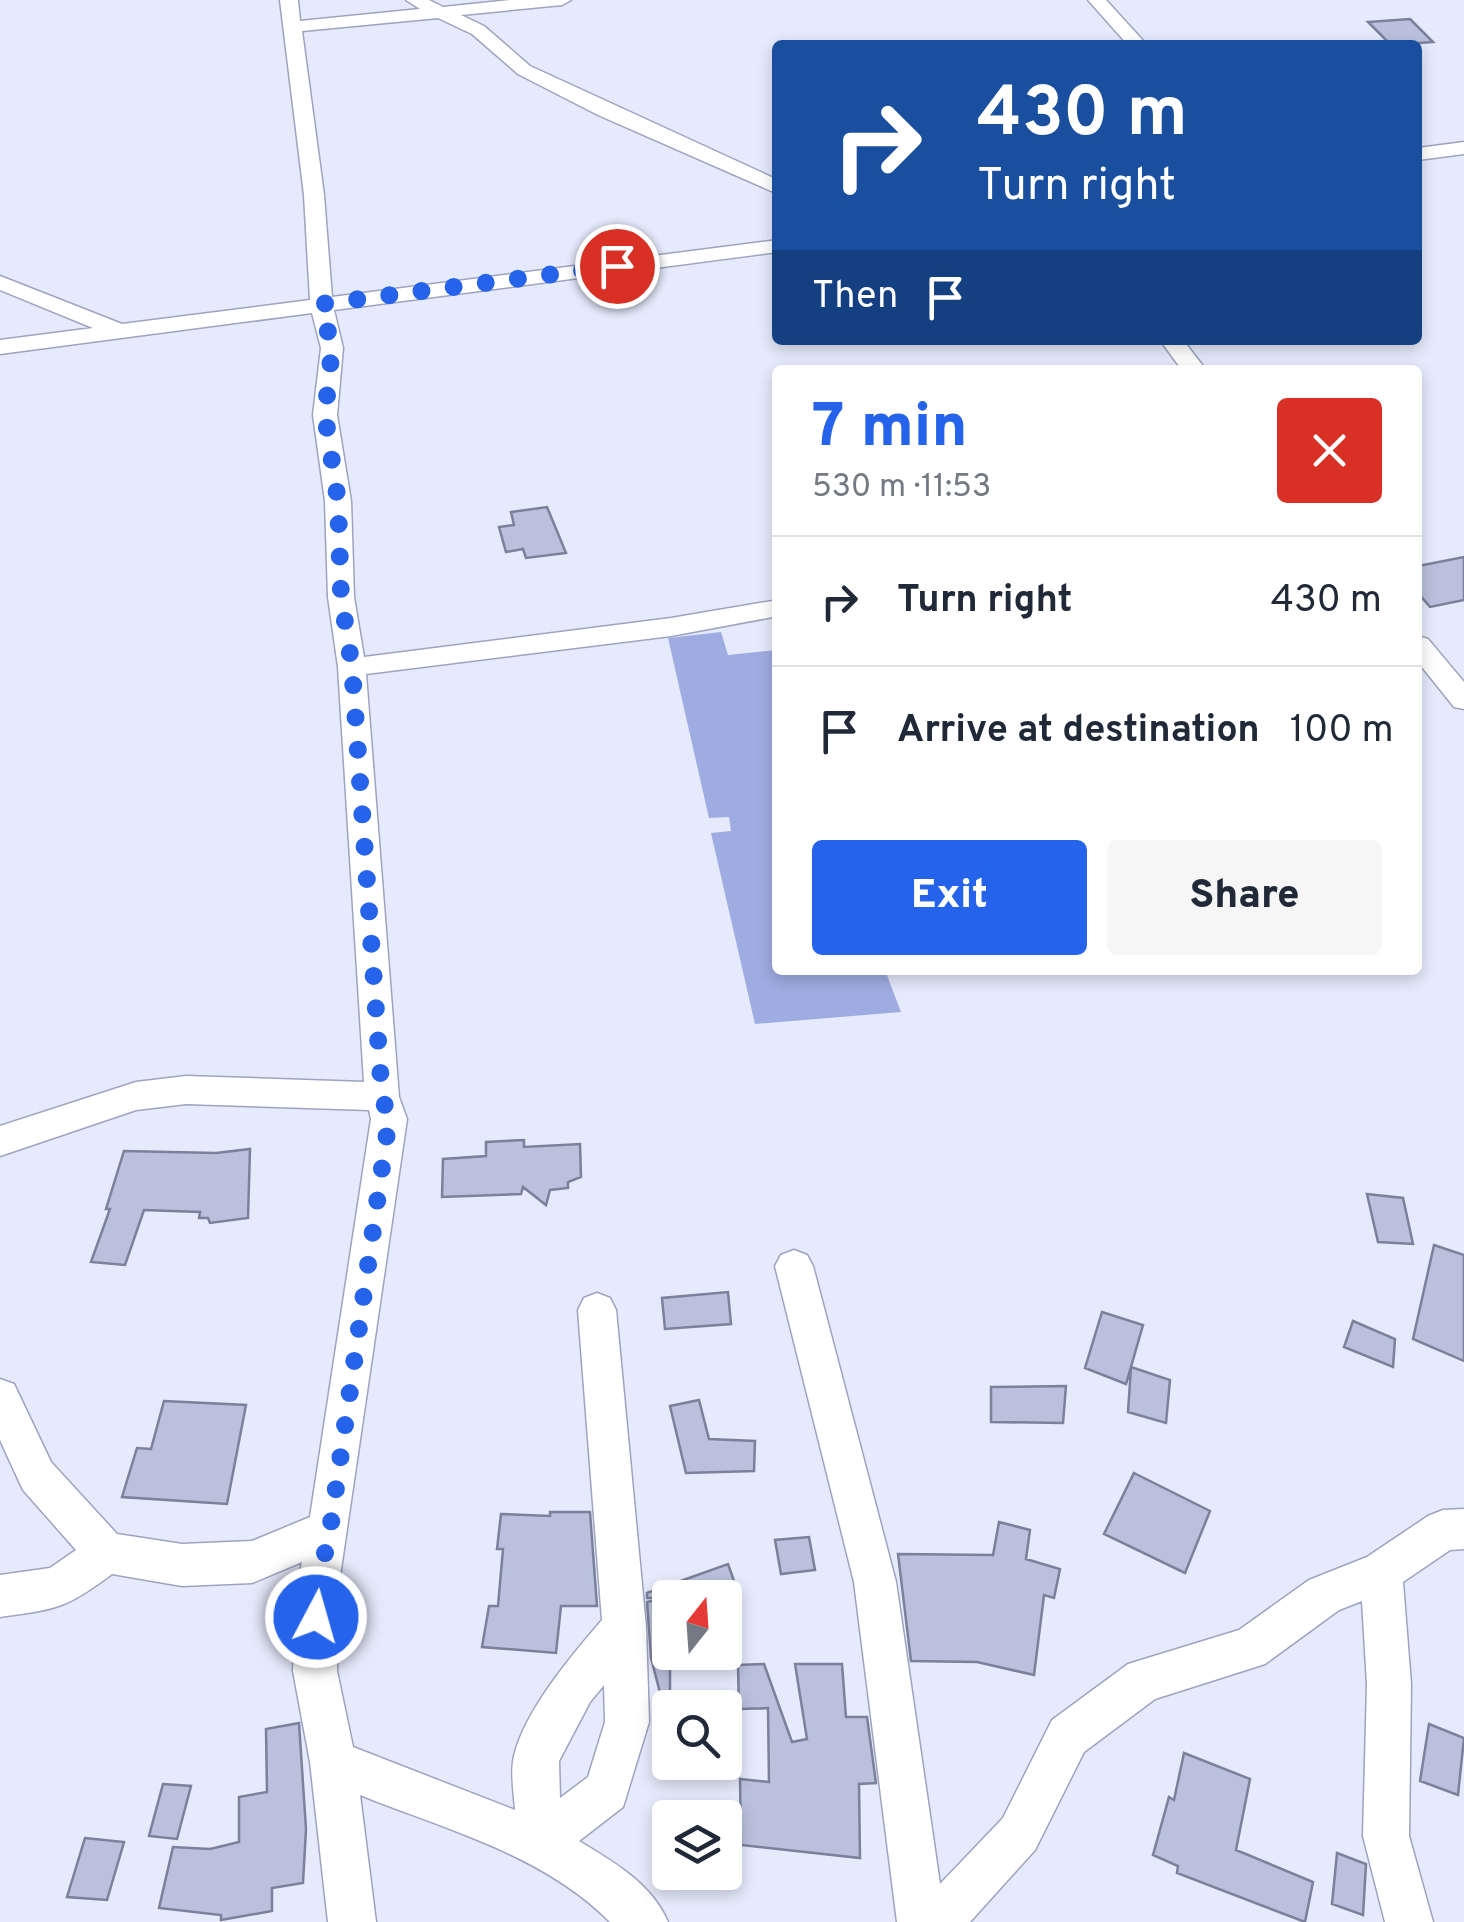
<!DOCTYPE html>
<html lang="en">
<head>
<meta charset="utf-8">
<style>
	body { margin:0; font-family:Overpass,sans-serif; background:#f6f6f7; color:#1f2937; height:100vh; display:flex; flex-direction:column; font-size:38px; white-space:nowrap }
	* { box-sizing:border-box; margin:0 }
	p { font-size:32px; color:#747a83 }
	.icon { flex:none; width:55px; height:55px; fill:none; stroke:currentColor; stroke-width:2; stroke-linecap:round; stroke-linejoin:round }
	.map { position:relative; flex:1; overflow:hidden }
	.drawer { position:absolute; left:772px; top:365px; width:650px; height:610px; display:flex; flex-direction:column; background:#fff; border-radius:10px; box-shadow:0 5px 15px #0003 }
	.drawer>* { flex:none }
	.hud { position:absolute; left:772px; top:40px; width:650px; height:305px; border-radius:10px; box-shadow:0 5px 15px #0003; background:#1a4fa0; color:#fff; overflow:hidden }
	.needle { width:65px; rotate:17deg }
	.buttons { position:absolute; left:652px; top:1580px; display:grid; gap:20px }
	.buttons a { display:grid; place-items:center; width:90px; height:90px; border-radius:10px; background:#fff; box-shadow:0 5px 15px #0003; font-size:50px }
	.pin { position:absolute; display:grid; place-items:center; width:85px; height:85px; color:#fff; margin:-42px; border:5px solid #fff; border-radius:50%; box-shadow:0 2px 10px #0007 }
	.me { position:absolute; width:110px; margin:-55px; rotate:6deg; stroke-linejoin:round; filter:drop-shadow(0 0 8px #0008) }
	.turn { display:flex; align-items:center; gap:35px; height:210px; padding:0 40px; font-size:45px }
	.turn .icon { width:130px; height:130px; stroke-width:2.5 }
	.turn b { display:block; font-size:70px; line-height:85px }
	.then { display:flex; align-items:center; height:95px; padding:0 40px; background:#0003; gap:20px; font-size:38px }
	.round { display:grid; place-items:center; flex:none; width:105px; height:105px; border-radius:10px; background:#f6f6f7 }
	.headline { display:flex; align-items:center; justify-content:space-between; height:170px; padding:0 40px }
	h1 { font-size:60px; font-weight:800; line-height:75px; color:#2563eb }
	.cta { display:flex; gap:20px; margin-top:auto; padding:20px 40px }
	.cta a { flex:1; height:115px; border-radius:10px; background:#2563eb; color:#fff; font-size:40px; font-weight:800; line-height:115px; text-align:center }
	.cta a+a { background:#f6f6f7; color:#1f2937 }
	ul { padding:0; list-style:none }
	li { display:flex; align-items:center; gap:30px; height:130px; padding:0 40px; border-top:2px solid #e0e1e3 }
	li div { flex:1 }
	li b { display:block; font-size:38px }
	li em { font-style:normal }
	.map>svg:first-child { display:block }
	.forest { fill:#9face2 }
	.building { fill:#b9c1dd; stroke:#7a819b; stroke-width:2.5 }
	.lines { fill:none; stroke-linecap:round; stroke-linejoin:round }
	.street-casing { stroke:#9ca4c0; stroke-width:3 }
	.street { fill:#fff; fill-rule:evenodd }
	.route { stroke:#2563eb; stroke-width:18; stroke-dasharray:0 32.4 }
</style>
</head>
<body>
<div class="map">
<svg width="1464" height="1922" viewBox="0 0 1464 1922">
	<rect width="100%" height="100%" fill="#e5eafc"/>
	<path class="forest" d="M 721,632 L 728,655 L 777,650 L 778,970 L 885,970 L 901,1012 L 755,1024 L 711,833 L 731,831 L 729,817 L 709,818 L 668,638 Z"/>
	<path class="building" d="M 1410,19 L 1433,42 L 1391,45 L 1368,22 Z
		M 547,507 L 566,553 L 526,558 L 523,549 L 506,552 L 499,527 L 514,525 L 511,512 Z
		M 1464,557 L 1464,600 L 1430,607 L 1418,593 L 1418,566 Z
		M 524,1140 L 524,1147 L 580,1144 L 581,1177 L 568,1182 L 568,1188 L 550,1190 L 546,1205 L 523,1187 L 521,1194 L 442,1197 L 443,1159 L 486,1156 L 486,1142 Z
		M 250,1149 L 248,1218 L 210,1223 L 208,1218 L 199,1218 L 200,1212 L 144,1210 L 125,1265 L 91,1262 L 110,1209 L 106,1209 L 124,1151 L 216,1153 Z
		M 1367,1194 L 1403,1198 L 1413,1244 L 1378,1242 Z
		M 1434,1245 L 1464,1255 L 1464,1361 L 1413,1339 Z
		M 728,1292 L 731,1324 L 665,1329 L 662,1298 Z
		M 1102,1312 L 1143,1325 L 1126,1384 L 1085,1368 Z
		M 1353,1321 L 1395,1339 L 1393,1367 L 1344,1347 Z
		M 1131,1367 L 1170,1380 L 1166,1423 L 1128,1412 Z
		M 1066,1386 L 1063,1423 L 991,1422 L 991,1387 Z
		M 699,1400 L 709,1439 L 755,1441 L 754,1471 L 686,1473 L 670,1406 Z
		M 164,1401 L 246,1405 L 227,1504 L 122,1497 L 137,1448 L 151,1449 Z
		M 1134,1473 L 1210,1511 L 1185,1573 L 1104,1534 Z
		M 550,1512 L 590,1512 L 597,1606 L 561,1606 L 556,1653 L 482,1647 L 489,1606 L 498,1606 L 503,1549 L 497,1549 L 501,1514 L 550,1516 Z
		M 999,1522 L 1030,1530 L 1026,1559 L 1060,1569 L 1054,1598 L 1044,1595 L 1034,1675 L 977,1662 L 911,1661 L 898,1554 L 993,1555 Z
		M 809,1537 L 815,1570 L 781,1574 L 775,1540 Z
		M 728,1564 L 740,1598 L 670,1598 L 670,1699 L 662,1700 L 651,1658 L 647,1602 L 665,1598 L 647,1598 L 647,1593 Z
		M 764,1664 L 792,1742 L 807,1739 L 795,1664 L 842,1664 L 846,1717 L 867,1717 L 876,1783 L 859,1784 L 860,1858 L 741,1845 L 740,1779 L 769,1782 L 768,1708 L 739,1709 L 738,1665 Z
		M 299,1723 L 306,1829 L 303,1883 L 272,1888 L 272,1911 L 221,1920 L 221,1915 L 159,1908 L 173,1847 L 210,1849 L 239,1842 L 239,1797 L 267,1792 L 266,1729 Z
		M 1429,1724 L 1464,1738 L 1458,1795 L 1420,1781 Z
		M 1184,1753 L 1250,1779 L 1236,1850 L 1313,1882 L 1305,1922 L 1177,1873 L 1178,1866 L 1153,1855 L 1169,1797 L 1174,1800 Z
		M 163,1784 L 191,1786 L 177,1839 L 149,1836 Z
		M 85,1838 L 124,1842 L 107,1900 L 67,1897 Z
		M 1337,1853 L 1366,1864 L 1363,1915 L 1332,1904 Z"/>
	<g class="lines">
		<defs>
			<path id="street" d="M 280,0 L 298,0 L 300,21 L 420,9 L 406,0 L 429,0 L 443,7 L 510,0 L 571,0 L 562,5 L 461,15 L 484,26 L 530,66 L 778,180 L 778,194 L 598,115 L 518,74 L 472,34 L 438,18 L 302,31 L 324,195 L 332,297 L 778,240 L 778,252 L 334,310 L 343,348 L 337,415 L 351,501 L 354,597 L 364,657 L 671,618 L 778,600 L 778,616 L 671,636 L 366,674 L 399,1097 L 407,1119 L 338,1590 L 337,1671 L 353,1747 L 515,1810 C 514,1794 510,1772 514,1756 C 525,1710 572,1655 602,1620 L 578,1310 L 584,1298 L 597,1293 L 610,1298 L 616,1310 L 646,1627 L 649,1722 L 623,1807 L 579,1841 C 614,1862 652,1884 668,1922 L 610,1922 C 544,1855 445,1829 360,1795 L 376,1922 L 328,1922 L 310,1762 L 293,1671 L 296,1590 L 302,1562 L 252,1583 L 182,1586 L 112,1574 C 65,1609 57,1609 0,1617 L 0,1575 L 50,1568 L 76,1550 L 23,1490 L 0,1440 L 0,1379 L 14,1384 L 51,1462 L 117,1534 L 182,1544 L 252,1541 L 310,1517 L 371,1119 L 369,1110 L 186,1104 L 136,1110 L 0,1156 L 0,1126 L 136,1082 L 186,1076 L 364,1082 L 338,667 L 328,597 L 325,501 L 313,415 L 321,348 L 312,313 L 0,354 L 0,340 L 93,328 L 0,290 L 0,276 L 122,324 L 310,300 L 304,195 ZM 604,1685 L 605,1722 L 588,1777 L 560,1798 L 559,1761 L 590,1702 Z
				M 1088,0 L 1106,0 L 1147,45 L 1128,45 Z
				M 1464,142 L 1464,154 L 1418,160 L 1418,148 Z
				M 1160,340 L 1183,340 L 1206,370 L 1182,370 Z
				M 1418,636 L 1428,639 L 1464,682 L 1464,709 L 1454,707 L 1418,662 Z
				M 794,1250 L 807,1255 L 813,1266 L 896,1582 L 940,1884 L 1003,1818 L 1052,1720 L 1128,1664 L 1239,1630 L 1309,1580 L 1367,1557 L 1428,1516 L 1443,1510 L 1464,1509 L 1464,1549 L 1450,1550 L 1403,1582 L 1411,1684 L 1409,1836 L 1433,1922 L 1385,1922 L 1363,1836 L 1367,1684 L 1362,1601 L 1339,1610 L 1265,1664 L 1155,1699 L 1084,1752 L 1035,1850 L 970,1922 L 897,1922 L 854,1582 L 775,1266 L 781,1255 Z"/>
		</defs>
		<use href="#street" class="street-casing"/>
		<use href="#street" class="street"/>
	</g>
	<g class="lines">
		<path class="route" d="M 316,1617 L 317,1590 L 330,1530 L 389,1119 L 382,1096 L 352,667 L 341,596 L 338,501 L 325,415 L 332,348 L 321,304 L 617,266"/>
	</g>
</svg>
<div class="buttons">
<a><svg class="needle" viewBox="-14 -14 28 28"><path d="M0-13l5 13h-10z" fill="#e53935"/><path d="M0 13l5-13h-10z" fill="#747a83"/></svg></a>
<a><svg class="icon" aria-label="search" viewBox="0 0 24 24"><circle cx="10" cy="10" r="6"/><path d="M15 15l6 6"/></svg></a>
<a><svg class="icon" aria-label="layers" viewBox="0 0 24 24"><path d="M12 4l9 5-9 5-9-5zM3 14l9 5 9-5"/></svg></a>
</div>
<div class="pin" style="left:617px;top:266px;background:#d93025"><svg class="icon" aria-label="arrive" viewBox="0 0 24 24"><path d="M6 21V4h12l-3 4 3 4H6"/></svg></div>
<svg class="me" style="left:316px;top:1617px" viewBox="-20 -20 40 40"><circle r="17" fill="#2563eb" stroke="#fff" stroke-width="3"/><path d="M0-11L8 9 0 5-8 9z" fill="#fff"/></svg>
<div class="hud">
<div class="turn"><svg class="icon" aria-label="right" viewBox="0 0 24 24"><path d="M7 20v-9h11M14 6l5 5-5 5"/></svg><div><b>430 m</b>Turn right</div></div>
<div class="then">Then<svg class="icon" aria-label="arrive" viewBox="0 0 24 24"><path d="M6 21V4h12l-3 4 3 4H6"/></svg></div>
</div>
<section class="drawer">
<div class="headline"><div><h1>7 min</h1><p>530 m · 11:53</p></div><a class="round" style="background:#d93025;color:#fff"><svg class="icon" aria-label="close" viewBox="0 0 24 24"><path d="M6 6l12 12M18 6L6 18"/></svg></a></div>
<ul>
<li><svg class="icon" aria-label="right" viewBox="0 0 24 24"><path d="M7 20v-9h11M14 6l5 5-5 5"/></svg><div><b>Turn right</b></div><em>430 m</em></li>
<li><svg class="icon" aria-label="arrive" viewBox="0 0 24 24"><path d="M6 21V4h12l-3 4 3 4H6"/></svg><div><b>Arrive at destination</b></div><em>100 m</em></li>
</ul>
<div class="cta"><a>Exit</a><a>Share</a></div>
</section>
</div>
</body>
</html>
